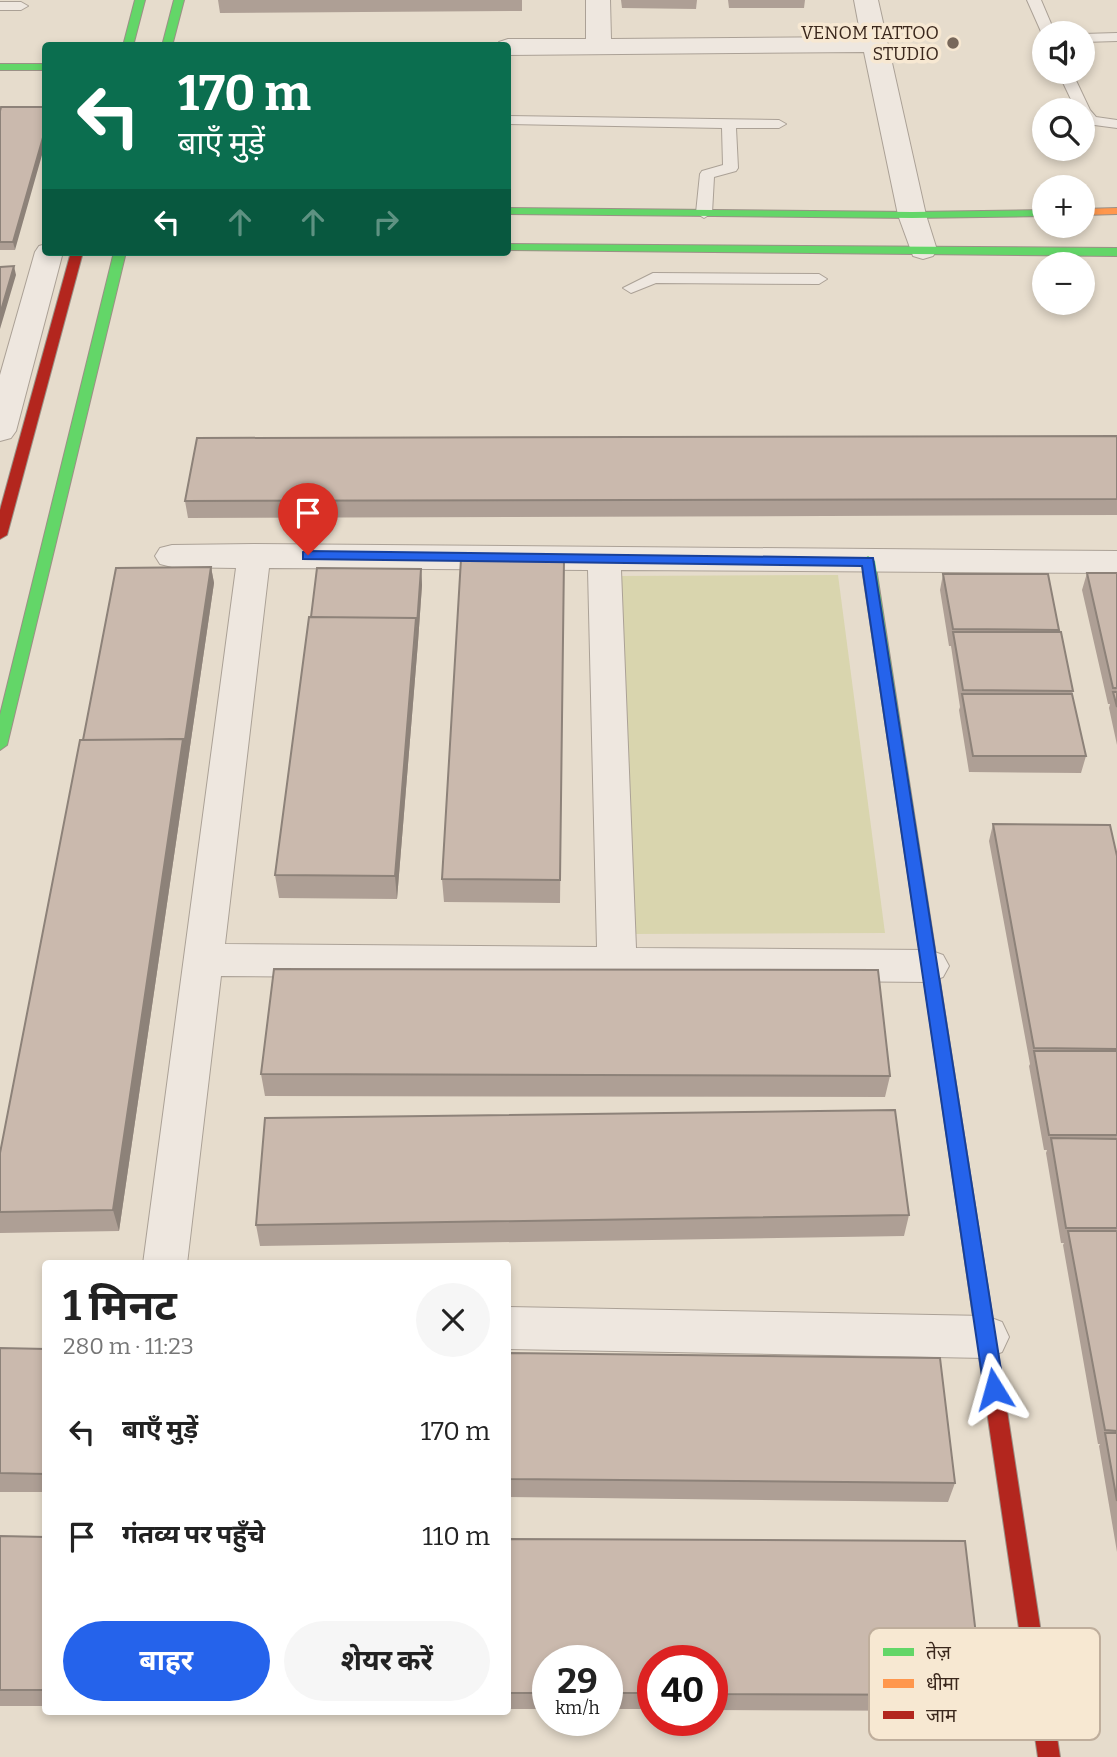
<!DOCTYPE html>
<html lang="hi">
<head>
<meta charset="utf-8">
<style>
	body { margin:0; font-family:Bitter,"Noto Sans Devanagari",serif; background:#f6f6f6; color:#222; height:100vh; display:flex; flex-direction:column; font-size:26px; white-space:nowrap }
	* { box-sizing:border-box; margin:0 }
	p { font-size:23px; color:#767676 }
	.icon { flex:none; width:38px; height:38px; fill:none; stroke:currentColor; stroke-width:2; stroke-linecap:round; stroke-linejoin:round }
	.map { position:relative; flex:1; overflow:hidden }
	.details { position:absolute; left:42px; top:1260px; width:469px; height:455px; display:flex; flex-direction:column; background:#fff; border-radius:7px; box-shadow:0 4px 10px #0003 }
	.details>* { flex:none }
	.hud { position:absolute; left:42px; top:42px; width:469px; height:214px; border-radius:7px; box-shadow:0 4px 10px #0003; background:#0b6e4f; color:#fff; overflow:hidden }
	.buttons { position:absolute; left:1032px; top:21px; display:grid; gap:14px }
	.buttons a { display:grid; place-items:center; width:63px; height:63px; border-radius:50%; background:#fff; box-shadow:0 4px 10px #0003; font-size:35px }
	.speed { position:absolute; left:532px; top:1645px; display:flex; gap:14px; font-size:35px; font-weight:700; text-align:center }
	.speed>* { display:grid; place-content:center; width:91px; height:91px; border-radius:50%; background:#fff; box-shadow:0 4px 10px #0003; line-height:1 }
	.speed small { font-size:18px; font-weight:400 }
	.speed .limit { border:10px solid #d22; background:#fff; color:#111 }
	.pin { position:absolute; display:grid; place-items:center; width:60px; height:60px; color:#fff; margin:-72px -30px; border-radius:50% 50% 50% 0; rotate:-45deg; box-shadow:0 0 7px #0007 }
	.pin .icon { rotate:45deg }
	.me { position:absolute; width:77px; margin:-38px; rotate:352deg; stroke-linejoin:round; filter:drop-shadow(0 0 5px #0008) }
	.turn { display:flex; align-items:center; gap:24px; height:147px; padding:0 21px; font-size:32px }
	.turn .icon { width:91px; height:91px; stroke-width:2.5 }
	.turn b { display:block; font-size:49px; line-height:60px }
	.lanes { display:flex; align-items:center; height:66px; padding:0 21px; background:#0003; justify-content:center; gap:35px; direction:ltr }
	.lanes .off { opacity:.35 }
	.round { display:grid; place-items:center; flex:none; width:74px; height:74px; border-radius:37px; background:#f6f6f6 }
	.summary { display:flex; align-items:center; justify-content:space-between; height:119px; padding:0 21px }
	h1 { font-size:42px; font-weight:700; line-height:52px }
	.cta { display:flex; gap:14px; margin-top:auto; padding:14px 21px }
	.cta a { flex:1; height:80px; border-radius:42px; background:#2563eb; color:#fff; font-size:28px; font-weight:700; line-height:80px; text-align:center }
	.cta a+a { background:#f6f6f6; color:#222 }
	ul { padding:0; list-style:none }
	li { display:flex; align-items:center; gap:21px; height:105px; padding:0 21px }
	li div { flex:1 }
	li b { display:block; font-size:26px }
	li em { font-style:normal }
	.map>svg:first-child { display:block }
	.green { fill:#d9d5ae }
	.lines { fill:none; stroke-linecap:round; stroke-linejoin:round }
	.lane-casing { stroke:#aba196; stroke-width:2 }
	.street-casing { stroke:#aba196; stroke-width:2 }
	.fast-casing { stroke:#9b9086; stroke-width:2 }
	.slow-casing { stroke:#9b9086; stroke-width:2 }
	.jam-casing { stroke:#9b9086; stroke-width:2 }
	.lane { fill:#eee7df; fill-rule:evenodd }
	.street { fill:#eee7df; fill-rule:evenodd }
	.fast { fill:#63d668; fill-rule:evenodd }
	.slow { fill:#ff974d; fill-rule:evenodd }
	.jam { fill:#b3261e; fill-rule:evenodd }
	.wall { fill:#ae9f95 }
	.shaded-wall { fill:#8d8279 }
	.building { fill:#cab9ad; stroke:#8d8279; stroke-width:2 }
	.route { fill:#2563eb; stroke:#184099; stroke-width:2 }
	.poi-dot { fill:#77675a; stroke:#f7e8d2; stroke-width:2.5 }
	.labels { text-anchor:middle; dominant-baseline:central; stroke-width:7; stroke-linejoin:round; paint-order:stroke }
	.far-poi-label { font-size:18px; fill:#3b281d; stroke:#f7e8d2; text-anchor:end }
	.key { fill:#f7e8d2; stroke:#bfae9c; stroke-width:2 }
	.key-label { font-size:19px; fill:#3b281d }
</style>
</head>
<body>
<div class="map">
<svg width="1117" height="1757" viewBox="0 0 1117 1757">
	<rect width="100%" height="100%" fill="#e6dccc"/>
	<path class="green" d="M 838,575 L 885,933 L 629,934 L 619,576 Z"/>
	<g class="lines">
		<defs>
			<path id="lane" d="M 1027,0 L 1041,0 L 1055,33 L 1045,33 L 1043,36 Z
				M 0,2 L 21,2 L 28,6 L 21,10 L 0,10 Z
				M 1117,33 L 1117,41 L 1083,42 L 1083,34 Z
				M 1058,72 L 1072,72 L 1090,110 L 1096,117 L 1117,120 L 1117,128 L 1087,124 L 1083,120 L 1083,110 L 1076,110 Z
				M 508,116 L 779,120 L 786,124 L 779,128 L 736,128 L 738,168 L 736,171 L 714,177 L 712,213 L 704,218 L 696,213 L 700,174 L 702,171 L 723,165 L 722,128 L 508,124 Z
				M 653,273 L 819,274 L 827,279 L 819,284 L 656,283 L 631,293 L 623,288 Z"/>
			<path id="street" d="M 586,0 L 610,0 L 611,39 L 861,37 L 854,0 L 878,0 L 926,215 L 937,250 L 933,256 L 923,259 L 913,256 L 898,215 L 864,52 L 508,55 L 508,46 L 496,46 L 499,42 L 508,39 L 586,39 Z
				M 46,244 L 46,252 L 63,252 L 16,431 L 11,438 L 0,441 L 0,375 L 35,252 L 39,246 Z
				M 254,544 L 1117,551 L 1117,573 L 621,570 L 636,948 L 929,950 L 943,955 L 949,966 L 943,977 L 929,982 L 221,976 L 187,1264 L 143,1264 L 236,568 L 172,567 L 160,564 L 155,556 L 160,548 L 172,545 ZM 269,568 L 588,570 L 597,947 L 225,944 Z
				M 508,1307 L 986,1316 L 1002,1322 L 1009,1337 L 1002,1352 L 986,1358 L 508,1349 Z"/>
			<path id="fast" d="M 135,0 L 145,0 L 133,46 L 123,46 Z
				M 174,0 L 184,0 L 172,46 L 162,46 Z
				M 0,64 L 46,64 L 46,70 L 0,70 Z
				M 508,208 L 912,212 L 1045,210 L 1045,216 L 912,218 L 508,214 Z
				M 508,244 L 1117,248 L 1117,256 L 508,250 Z
				M 114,252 L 126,252 L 7,745 L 0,750 L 0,715 Z
				M 868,556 L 875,561 L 941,988 L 939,993 L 927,993 L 925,988 L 861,561 Z"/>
			<path id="slow" d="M 1117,208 L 1117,214 L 1083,215 L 1083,209 Z
				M 933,981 L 939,983 L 941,988 L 1004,1391 L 1001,1397 L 994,1400 L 987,1397 L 984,1391 L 925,988 L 927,983 Z"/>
			<path id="jam" d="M 71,252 L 83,252 L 7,535 L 0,539 L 0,510 Z
				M 994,1382 L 1001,1385 L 1004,1391 L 1060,1757 L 1038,1757 L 984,1391 L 987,1385 Z"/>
		</defs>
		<use href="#lane" class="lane-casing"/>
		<use href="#street" class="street-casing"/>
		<use href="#fast" class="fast-casing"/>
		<use href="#slow" class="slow-casing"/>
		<use href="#jam" class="jam-casing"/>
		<use href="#lane" class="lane"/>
		<use href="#street" class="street"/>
		<use href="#fast" class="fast"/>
		<use href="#slow" class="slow"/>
		<use href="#jam" class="jam"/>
	</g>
	<path class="wall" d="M 218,0 L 522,0 L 522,11 L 220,13 Z
		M 621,0 L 697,0 L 696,9 L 622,8 Z
		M 728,0 L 805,0 L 804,8 L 729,8 Z
		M 0,111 L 15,250 L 0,250 Z
		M 1117,436 L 1117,515 L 188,518 L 185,501 Z
		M 564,559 L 560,903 L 444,902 L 442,879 Z
		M 211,567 L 214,583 L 119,1231 L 0,1233 L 0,1153 L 83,740 Z
		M 421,569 L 422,585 L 418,642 L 397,899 L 279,898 L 275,875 L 311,617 Z
		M 1087,573 L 1117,573 L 1117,745 L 1109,708 L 1110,704 L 1108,704 L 1082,590 Z
		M 943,574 L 1059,630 L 1059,632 L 1073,691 L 1072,694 L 1086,756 L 1081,773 L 969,772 L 959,710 L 960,707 L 951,646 L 949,646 L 940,590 Z
		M 993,824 L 1117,856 L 1117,1552 L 1099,1446 L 1100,1444 L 1098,1444 L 1063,1245 L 1064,1243 L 1061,1243 L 1046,1153 L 1047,1150 L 1044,1150 L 1029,1066 L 1030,1064 L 989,841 Z
		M 261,1074 L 890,1076 L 885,1097 L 265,1096 Z
		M 909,1215 L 904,1236 L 260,1246 L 256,1225 Z
		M 0,1348 L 46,1349 L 46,1492 L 0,1492 Z
		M 508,1353 L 955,1483 L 948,1502 L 508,1497 Z
		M 0,1536 L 46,1537 L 46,1706 L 0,1706 Z
		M 508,1539 L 983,1695 L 975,1711 L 712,1710 L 712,1661 L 653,1661 L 653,1709 L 607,1709 L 607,1661 L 548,1661 L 548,1709 L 508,1709 Z"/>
	<path class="shaded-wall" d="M 46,127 L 46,141 L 15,250 L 13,242 Z
		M 14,266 L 16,275 L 0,329 L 0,314 Z
		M 211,567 L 214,583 L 119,1231 L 113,1210 L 183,739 Z
		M 421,569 L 422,585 L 418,642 L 397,899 L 395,876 Z"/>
	<path class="building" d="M 1,107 L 46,107 L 46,127 L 13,242 L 0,242 L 0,111 Z
		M 14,266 L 0,314 L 0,267 Z
		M 1117,436 L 1117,499 L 185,501 L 197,438 Z
		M 461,559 L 564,559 L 560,880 L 442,879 Z
		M 211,567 L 184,746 L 183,739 L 83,740 L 116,568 Z
		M 317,568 L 421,569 L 417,625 L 416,618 L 311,617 Z
		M 1087,573 L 1117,573 L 1117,688 L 1113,688 Z
		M 943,574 L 1048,574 L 1059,630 L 953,629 Z
		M 309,617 L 416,618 L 395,876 L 275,875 Z
		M 953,632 L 1061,632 L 1073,691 L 963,690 Z
		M 1113,692 L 1117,692 L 1117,707 Z
		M 962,694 L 1072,694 L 1086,756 L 973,756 Z
		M 183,739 L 113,1210 L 0,1212 L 0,1153 L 80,740 Z
		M 993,824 L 1110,825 L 1117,856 L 1117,1049 L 1034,1048 Z
		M 274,969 L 878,970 L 890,1076 L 261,1074 Z
		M 1034,1051 L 1117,1051 L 1117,1135 L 1049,1135 Z
		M 895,1110 L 909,1215 L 256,1225 L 265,1118 Z
		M 1051,1138 L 1117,1139 L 1117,1228 L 1066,1228 Z
		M 1068,1231 L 1117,1231 L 1117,1431 L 1105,1430 Z
		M 0,1348 L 46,1349 L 46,1474 L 0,1473 Z
		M 508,1353 L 940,1358 L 955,1483 L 508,1479 Z
		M 1105,1433 L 1117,1433 L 1117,1501 Z
		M 0,1536 L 46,1537 L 46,1690 L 0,1690 Z
		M 508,1539 L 965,1541 L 983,1695 L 712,1694 L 712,1661 L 653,1661 L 653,1693 L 607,1693 L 607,1661 L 548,1661 L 548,1693 L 508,1693 Z"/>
	<path class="route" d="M 308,551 L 873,558 L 1004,1389 L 1001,1395 L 994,1398 L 987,1395 L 984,1389 L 862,566 L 303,559 L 303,552 Z"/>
	<circle class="poi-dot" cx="953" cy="43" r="7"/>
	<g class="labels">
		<g class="far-poi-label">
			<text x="939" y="33">VENOM TATTOO<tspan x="939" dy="21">STUDIO</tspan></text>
		</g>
	</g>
	<rect x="869" y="1628" width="231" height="112" rx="10" class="key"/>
	<rect x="883" y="1648" width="31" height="8" fill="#63d668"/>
	<rect x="883" y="1679" width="31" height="9" fill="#ff974d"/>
	<rect x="883" y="1711" width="31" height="8" fill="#b3261e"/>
	<g class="key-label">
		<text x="926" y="1659">तेज़</text>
		<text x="926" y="1690">धीमा</text>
		<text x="926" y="1722">जाम</text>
	</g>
</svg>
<div class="buttons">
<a><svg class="icon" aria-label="sound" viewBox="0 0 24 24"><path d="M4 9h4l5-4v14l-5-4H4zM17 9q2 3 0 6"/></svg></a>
<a><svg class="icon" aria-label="search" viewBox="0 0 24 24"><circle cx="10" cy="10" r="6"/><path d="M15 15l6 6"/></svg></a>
<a>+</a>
<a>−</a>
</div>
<div class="speed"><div>29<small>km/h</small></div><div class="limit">40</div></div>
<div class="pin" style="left:308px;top:555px;background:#d93025"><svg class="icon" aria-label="arrive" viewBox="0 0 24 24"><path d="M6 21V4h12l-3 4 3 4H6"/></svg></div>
<svg class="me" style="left:994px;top:1389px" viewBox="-20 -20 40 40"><path d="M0-17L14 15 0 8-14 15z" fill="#2563eb" stroke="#fff" stroke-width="4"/></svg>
<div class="hud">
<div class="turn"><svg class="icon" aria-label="left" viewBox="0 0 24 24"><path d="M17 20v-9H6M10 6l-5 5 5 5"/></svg><div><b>170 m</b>बाएँ मुड़ें</div></div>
<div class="lanes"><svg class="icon" aria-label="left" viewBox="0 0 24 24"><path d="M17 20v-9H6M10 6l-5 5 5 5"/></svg><svg class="icon off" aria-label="ahead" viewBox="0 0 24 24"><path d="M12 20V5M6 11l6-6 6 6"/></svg><svg class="icon off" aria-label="ahead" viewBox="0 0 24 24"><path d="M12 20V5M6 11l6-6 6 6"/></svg><svg class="icon off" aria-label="right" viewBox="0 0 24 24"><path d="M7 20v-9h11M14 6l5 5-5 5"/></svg></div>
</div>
<section class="details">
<div class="summary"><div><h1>1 मिनट</h1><p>280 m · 11:23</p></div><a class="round"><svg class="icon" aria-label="close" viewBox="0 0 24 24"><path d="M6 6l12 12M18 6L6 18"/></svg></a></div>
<ul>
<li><svg class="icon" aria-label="left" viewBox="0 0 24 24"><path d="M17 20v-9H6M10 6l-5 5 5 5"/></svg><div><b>बाएँ मुड़ें</b></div><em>170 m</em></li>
<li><svg class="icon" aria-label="arrive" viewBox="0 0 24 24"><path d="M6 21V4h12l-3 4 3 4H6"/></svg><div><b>गंतव्य पर पहुँचे</b></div><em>110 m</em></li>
</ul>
<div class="cta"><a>बाहर</a><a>शेयर करें</a></div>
</section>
</div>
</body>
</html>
